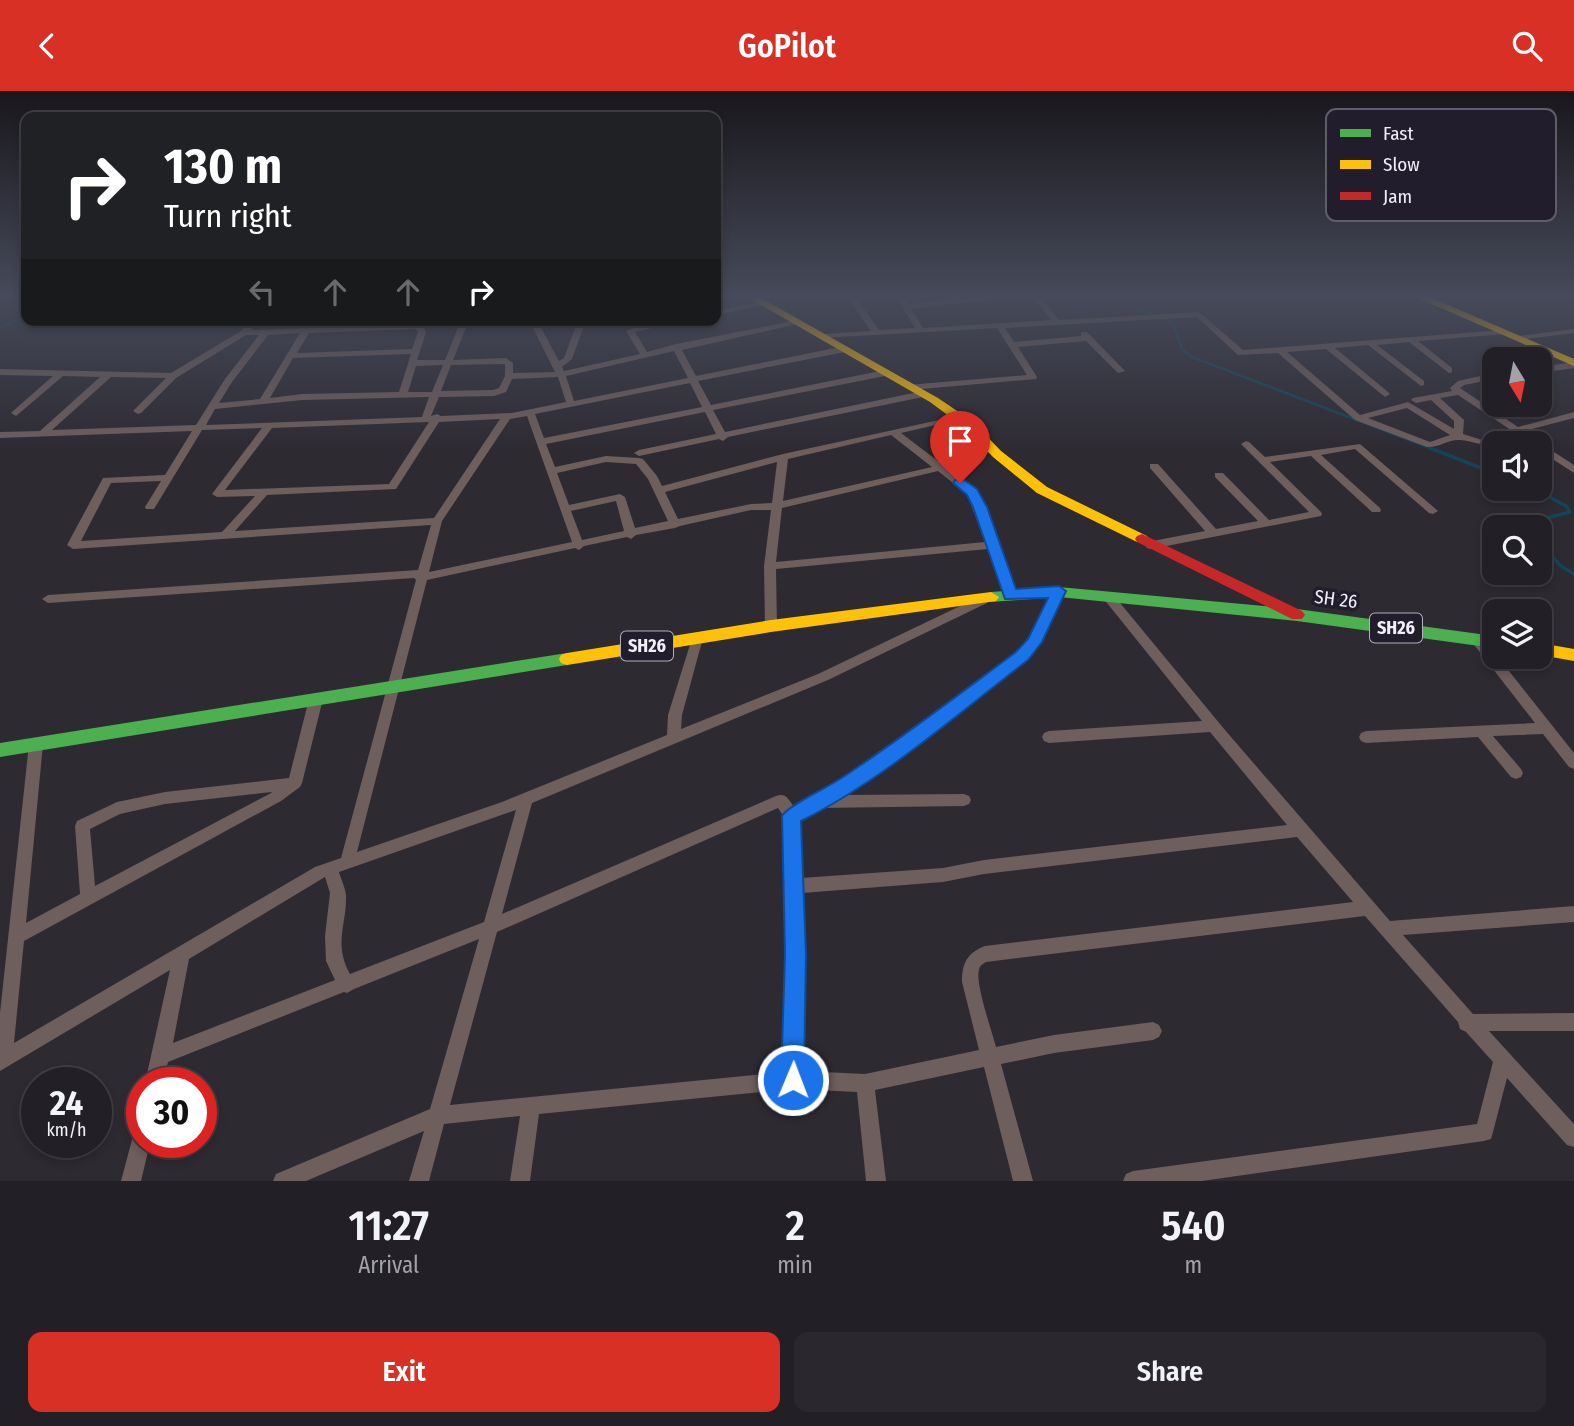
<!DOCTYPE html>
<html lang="en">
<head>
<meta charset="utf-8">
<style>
	body { margin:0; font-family:"Fira Sans Condensed",sans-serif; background:#2a282e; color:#f1f3f6; height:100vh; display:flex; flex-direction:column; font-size:26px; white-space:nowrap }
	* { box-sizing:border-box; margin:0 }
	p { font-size:23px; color:#a2a3a7 }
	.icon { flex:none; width:38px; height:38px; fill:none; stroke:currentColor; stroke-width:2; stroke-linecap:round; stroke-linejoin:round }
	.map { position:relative; height:1090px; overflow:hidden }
	.side { display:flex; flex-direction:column; background:#222026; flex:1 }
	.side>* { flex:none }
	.hud { position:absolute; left:21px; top:21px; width:700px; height:214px; border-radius:14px; box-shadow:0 4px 10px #0003,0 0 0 2px #3f3e43; background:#202124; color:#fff; overflow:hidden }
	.needle { width:46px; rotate:170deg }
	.fabs { position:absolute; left:1482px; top:256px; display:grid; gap:14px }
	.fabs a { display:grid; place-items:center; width:70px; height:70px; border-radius:14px; background:#222026; box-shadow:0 4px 10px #0003,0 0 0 2px #3f3e43; font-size:35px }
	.speed { position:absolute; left:21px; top:976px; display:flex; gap:14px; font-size:35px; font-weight:700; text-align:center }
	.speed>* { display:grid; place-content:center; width:91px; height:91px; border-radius:50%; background:#222026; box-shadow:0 4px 10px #0003,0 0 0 2px #3f3e43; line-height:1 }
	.speed small { font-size:18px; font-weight:400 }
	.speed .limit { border:10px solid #d22; background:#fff; color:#111 }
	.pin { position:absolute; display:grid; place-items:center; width:60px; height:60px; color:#fff; margin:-72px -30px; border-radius:50% 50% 50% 0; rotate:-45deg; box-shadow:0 0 7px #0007 }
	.pin .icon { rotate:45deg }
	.me { position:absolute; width:77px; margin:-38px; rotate:1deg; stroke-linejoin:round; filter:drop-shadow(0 0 5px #0008) }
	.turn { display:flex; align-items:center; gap:24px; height:147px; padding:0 28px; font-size:32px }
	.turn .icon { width:91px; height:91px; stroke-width:2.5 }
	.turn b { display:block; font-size:49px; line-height:60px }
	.lanes { display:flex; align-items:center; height:66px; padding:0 28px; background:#0003; justify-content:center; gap:35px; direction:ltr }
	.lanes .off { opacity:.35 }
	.eta { display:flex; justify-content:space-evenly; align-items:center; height:119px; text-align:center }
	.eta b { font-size:42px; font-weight:600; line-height:49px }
	.cta { display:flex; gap:14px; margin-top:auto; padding:14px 28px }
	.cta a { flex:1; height:80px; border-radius:14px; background:#d93025; color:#fff; font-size:28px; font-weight:600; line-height:80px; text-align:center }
	.cta a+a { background:#2a282e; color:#f1f3f6 }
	header { display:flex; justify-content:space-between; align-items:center; height:91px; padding:0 28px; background:#d93025; color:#fff; font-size:32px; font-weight:600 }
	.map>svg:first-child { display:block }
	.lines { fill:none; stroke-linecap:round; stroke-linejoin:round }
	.stream-far1 { stroke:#144459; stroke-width:2.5 }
	.stream { stroke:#144459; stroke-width:3.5 }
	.street { fill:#6e5e5c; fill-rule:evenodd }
	.fast { fill:#4caf50; fill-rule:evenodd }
	.slow { fill:#ffc107; fill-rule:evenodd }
	.jam { fill:#c62828; fill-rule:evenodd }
	.route { fill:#1a73e8; stroke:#114b97; stroke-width:2 }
	.labels { text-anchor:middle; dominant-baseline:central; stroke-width:7; stroke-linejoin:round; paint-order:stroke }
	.shield { fill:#221d2c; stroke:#b4afbb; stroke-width:2 }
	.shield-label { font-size:18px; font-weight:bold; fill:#f2eef8 }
	.street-label { font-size:19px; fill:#f2eef8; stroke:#221d2c }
	.key { fill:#221d2c; stroke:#605c69; stroke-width:2 }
	.key-label { font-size:19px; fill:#f2eef8 }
</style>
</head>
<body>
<header><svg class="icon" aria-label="back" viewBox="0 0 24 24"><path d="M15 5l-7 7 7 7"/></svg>GoPilot<svg class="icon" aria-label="search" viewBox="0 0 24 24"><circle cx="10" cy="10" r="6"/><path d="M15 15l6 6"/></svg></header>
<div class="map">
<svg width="1574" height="1090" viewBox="0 0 1574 1090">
	<rect width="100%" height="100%" fill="#2d2a32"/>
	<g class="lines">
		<path class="stream-far1" d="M 1053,207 C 1073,221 1091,210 1114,212 C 1134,214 1154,224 1173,232 L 1182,258 L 1192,266 L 1435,359
			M 0,236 L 26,226"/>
		<path class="stream" d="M 1430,357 L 1494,382
			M 1532,436 L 1534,430 L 1570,421 L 1566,415 L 1533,397
			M 1540,453 L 1561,475 L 1574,483"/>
		<path class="street" d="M 848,207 L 856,207 L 879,239 L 915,237 L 897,207 L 905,207 L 909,213 L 965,207 L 991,207 L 987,209 L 911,218 L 923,237 L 1051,229 L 1033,207 L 1041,207 L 1059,229 L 1199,221 L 1243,259 L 1503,239 L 1507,241 L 1506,243 L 1418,250 L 1452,277 L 1452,281 L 1449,282 L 1409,251 L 1377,254 L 1424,290 L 1424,294 L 1421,295 L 1368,254 L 1335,257 L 1388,301 L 1390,303 L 1385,306 L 1326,258 L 1287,261 L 1360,324 L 1408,311 L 1454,338 L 1454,330 L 1431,309 L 1416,312 L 1411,309 L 1413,307 L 1452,300 L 1450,297 L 1458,290 L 1494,282 L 1494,288 L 1464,294 L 1460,297 L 1518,336 L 1574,321 L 1574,327 L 1524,340 L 1533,347 L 1528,350 L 1494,352 L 1494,354 C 1480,355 1474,350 1460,349 C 1449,348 1438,357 1427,356 L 1355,329 L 1278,262 L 1238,264 L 1197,226 L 1005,237 L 1014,251 L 1081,245 L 1081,241 L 1087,241 L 1125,280 L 1118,282 L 1086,250 L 1018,256 L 1037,286 L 1036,288 L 910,299 L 907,298 L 907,294 L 1027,284 L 997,237 L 820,247 L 819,245 L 823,243 L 871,240 ZM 1458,304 L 1514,341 L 1519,345 L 1482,349 L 1463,343 L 1464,329 L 1440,307 ZM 1407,317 L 1450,344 L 1430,351 L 1368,327 Z
			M 762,210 L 765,210 L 765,214 L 716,224 L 716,220 Z
			M 250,229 L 259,229 L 251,239 L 413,234 L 416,229 L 424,229 L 423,233 L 469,229 L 453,269 L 506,267 L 513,272 L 513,282 L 555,281 L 529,229 L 577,229 L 573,231 L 539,233 L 559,270 L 564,267 L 578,229 L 586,229 L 572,268 L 562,276 L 564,280 L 640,263 L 626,240 L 630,238 L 669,229 L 685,229 L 635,241 L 647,261 L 676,253 L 798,229 L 798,233 L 682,259 L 696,285 L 845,255 L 849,258 L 845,261 L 698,290 L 711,314 L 885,279 L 889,282 L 885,285 L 713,319 L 725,341 L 923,300 L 928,303 L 923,306 L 728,346 L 723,350 L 719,348 L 639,365 L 634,362 L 639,359 L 716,343 L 705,321 L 546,353 L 555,376 L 606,365 L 639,367 L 643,368 L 657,385 L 662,395 L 783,363 L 962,324 L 962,328 L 901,342 L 976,399 L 1017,504 L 1015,507 L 1007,507 L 988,458 L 776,478 L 777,535 L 771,539 L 767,538 L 765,535 L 764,475 L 771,419 L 751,419 L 680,435 L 675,437 L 636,444 L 631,448 L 627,446 L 584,455 L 579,459 L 575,457 L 427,489 L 357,761 L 502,711 L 667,644 L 668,624 L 693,544 L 701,544 L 703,547 L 682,624 L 681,638 L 818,583 L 981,505 L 989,505 L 991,508 L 989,511 L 828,589 L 532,712 L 502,823 L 776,705 C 786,701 789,709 794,716 C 875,674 947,619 1018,562 L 1029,548 L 1055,498 L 1059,497 L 1065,501 L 1038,554 L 1026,568 L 916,656 L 842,704 L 964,703 L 969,705 L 971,709 L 969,713 L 964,715 L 819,717 L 798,728 L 801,787 L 943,777 L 984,769 L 1287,734 L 1210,641 L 1049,652 L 1044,650 L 1042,646 L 1044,642 L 1049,640 L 1202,630 L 1103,507 L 1101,504 L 1103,501 L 1111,501 L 1225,639 L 1390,830 L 1574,815 L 1574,831 L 1403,844 L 1473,923 L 1574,922 L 1574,940 L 1489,940 L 1574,1033 L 1574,1056 L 1567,1054 L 1507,987 L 1493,1041 L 1491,1048 L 1484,1050 L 1202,1090 L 1123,1090 L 1126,1083 L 1133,1080 L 1477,1033 L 1493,971 L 1466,941 L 1460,938 L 1458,931 L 1365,825 L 986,871 C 982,874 980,874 979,879 C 975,893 992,940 996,956 L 1054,944 L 1153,931 L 1159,934 L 1162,940 L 1159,946 L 1153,949 L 1054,962 L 1001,973 L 1033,1090 L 1013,1090 L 984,976 L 875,999 L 886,1090 L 866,1090 L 857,1001 L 793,998 L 539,1023 L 530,1090 L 510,1090 L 520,1025 L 444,1033 L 429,1090 L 409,1090 L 424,1040 L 306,1090 L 273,1090 L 276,1083 L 430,1018 L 479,848 L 354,898 L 347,902 L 344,901 L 168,971 L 163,992 L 145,992 L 170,879 L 0,980 L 0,922 L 29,653 L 31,649 L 36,647 L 41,649 L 43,653 L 26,832 L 80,803 L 75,735 L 77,730 L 117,711 L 165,701 L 289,687 L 309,608 L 311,604 L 321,604 L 323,608 L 302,692 L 300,696 L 281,710 L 24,850 L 14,952 L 315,776 L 341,767 L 416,489 L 414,487 L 48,512 L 42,508 L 48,504 L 418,479 L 431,434 L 73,458 L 67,454 L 103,387 L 165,384 L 192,340 L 0,347 L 0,341 L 40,340 L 100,286 L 63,285 L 16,325 L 11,322 L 13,320 L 53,285 L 0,284 L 0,278 L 171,282 L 241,240 ZM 459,234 L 445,269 L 417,269 L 426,241 L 424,237 ZM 416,238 L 418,241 L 412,258 L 297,262 L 309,242 ZM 300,242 L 260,308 L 219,312 L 232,291 L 268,244 ZM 246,244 L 259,244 L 225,288 L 196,334 L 52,339 L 111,286 L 166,287 L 133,320 L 138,323 L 141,322 L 176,287 ZM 674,260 L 688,287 L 574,310 L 566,285 ZM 411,263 L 399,301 L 302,303 L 270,307 L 293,267 ZM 505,273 L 505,285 L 499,297 L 493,299 L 441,300 L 451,274 ZM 443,274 L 432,301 L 408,301 L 416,275 ZM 558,286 L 566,311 L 512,322 L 441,325 L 437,323 L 431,325 L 439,306 L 494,305 L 506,301 L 512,288 ZM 690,292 L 702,316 L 544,347 L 535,323 ZM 429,306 L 422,326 L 206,334 L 215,318 L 302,309 ZM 527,325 L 572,451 L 429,481 L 442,430 L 510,328 ZM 500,328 L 434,427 L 235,440 L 267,404 L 396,398 L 439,331 ZM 429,331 L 389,393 L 225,399 L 272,337 ZM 262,337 L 212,403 L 217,406 L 255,405 L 222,441 L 81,450 L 111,392 L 161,390 L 145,416 L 146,418 L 154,418 L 202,339 ZM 891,344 L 932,376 L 783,410 L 788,368 ZM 606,371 L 636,373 L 648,388 L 668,430 L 635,437 L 625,406 L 620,403 L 569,414 L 557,382 ZM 777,371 L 772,412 L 751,413 L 678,428 L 665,401 ZM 938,380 L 967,403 L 985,451 L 776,471 L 782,417 ZM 616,410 L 624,440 L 582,449 L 571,420 ZM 272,701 L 271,702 L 95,795 L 90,738 L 120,723 L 165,713 ZM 778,717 L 784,726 L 788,863 L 784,981 L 450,1014 L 497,841 ZM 516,719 L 484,831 L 350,883 C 333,852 347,834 346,804 C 345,796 341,788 339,781 ZM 1297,746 L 1353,811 L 985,855 C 967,862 962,872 962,891 L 979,959 L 865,983 L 802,980 L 804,863 L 802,802 L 943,791 L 984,783 ZM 325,786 L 330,802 L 325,845 L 326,870 L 335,889 L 173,952 L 189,868 Z
			M 1574,238 L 1574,242 L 1519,249 L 1515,247 L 1519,245 Z
			M 1574,271 L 1574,277 L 1540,282 L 1540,276 Z
			M 1246,350 L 1249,351 L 1265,366 L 1360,353 L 1438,420 L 1433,423 L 1429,422 L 1355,358 L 1321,364 L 1380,417 L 1381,419 L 1380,421 L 1372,421 L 1311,365 L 1270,371 L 1321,421 L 1322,423 L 1321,425 L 1151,458 L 1147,457 L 1145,454 L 1147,451 L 1205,440 L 1150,377 L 1150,373 L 1158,373 L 1216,438 L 1258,430 L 1215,386 L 1215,382 L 1223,382 L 1269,429 L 1309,421 L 1241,353 Z
			M 1540,352 L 1574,374 L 1574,382 L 1540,360 Z
			M 1476,543 L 1480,545 L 1494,562 L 1494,565 L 1497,565 L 1574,662 L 1574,678 L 1569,676 L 1543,643 L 1493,645 L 1521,678 L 1523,682 L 1521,686 L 1516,688 L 1511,686 L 1478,646 L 1366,652 L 1361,650 L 1359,646 L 1361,642 L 1366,640 L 1535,632 L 1472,551 L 1470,548 Z
			M 142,1036 L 142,1052 L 150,1052 L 141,1090 L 121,1090 L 133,1045 L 135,1038 Z"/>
		<path class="fast" d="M 1059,496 L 1297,518 L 1494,545 L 1494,557 L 1297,530 L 1059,506 L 991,511 L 983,506 L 991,501 Z
			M 567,562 L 573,564 L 575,568 L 573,572 L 567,574 L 0,666 L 0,652 Z"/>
		<path class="slow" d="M 749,207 L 761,207 L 938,307 L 972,330 L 1001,360 L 1047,396 L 1147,445 L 1149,448 L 1147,451 L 1137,451 L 1037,402 L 993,366 L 964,336 L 930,311 Z
			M 1418,207 L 1432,207 L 1574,268 L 1574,275 Z
			M 991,501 L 999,506 L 996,510 L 771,541 L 567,574 L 561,572 L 559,568 L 561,564 L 567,562 L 771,529 Z
			M 1540,552 L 1574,558 L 1574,570 L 1540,564 Z"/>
		<path class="jam" d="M 1142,443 L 1302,520 L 1305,524 L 1302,528 L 1292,528 L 1137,451 L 1135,448 L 1137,445 Z"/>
	</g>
	<linearGradient id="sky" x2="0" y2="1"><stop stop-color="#19171c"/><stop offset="0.57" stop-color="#464a5a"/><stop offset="1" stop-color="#464a5a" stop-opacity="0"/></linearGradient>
	<rect width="1574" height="360" fill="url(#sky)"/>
	<path class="route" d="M 955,389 L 964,389 L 977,398 L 987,416 L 1016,498 L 1059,495 L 1066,500 L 1042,551 L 1028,569 C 955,625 883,689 801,730 L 806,863 L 804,989 L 801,997 L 793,1001 L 784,997 L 781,989 L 785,863 L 782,725 C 787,715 828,696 840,688 C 901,648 958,604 1016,561 L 1028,548 L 1048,507 L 1005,508 L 973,416 L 967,404 L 953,392 Z"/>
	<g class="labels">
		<g class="shield">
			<rect x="1370" y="522.5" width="52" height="29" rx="5"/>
			<rect x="621" y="540.5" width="52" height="29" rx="5"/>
		</g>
		<g class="shield-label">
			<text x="1396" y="537">SH26</text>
			<text x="647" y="555">SH26</text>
		</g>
		<g class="street-label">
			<text transform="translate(1336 508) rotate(7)">SH 26</text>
		</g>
	</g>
	<rect x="1326" y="18" width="230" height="112" rx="10" class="key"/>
	<rect x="1340" y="38" width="31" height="8" fill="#4caf50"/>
	<rect x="1340" y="69" width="31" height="9" fill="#ffc107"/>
	<rect x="1340" y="101" width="31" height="8" fill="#c62828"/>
	<g class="key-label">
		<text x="1383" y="49">Fast</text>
		<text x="1383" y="80">Slow</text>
		<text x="1383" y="112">Jam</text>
	</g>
</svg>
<div class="fabs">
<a><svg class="needle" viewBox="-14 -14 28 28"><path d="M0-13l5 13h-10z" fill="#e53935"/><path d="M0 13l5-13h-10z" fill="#a2a3a7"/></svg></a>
<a><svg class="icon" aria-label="sound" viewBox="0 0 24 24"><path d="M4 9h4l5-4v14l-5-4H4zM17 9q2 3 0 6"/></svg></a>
<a><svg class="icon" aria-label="search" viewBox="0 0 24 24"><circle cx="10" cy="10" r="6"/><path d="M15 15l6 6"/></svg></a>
<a><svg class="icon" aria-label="layers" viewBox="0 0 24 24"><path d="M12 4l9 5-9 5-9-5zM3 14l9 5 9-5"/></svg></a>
</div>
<div class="speed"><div>24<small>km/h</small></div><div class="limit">30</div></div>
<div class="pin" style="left:960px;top:392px;background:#d93025"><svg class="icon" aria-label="arrive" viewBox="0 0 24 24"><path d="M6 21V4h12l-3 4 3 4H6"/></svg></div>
<svg class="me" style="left:793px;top:989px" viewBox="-20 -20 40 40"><circle r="17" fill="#1a73e8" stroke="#fff" stroke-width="3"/><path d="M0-11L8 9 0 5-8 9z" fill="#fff"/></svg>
<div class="hud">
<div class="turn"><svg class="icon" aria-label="right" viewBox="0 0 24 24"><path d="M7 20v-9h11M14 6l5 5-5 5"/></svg><div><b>130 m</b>Turn right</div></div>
<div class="lanes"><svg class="icon off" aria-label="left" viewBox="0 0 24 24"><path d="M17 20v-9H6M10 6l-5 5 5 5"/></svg><svg class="icon off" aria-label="ahead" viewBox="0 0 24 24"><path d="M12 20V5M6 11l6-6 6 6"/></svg><svg class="icon off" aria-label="ahead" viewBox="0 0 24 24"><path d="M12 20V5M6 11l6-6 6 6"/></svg><svg class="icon" aria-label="right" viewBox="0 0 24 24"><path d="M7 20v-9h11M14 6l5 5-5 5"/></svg></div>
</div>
</div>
<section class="side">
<div class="eta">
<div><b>11:27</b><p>Arrival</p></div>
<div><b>2</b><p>min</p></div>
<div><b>540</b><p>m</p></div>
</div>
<div class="cta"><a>Exit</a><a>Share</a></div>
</section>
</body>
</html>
